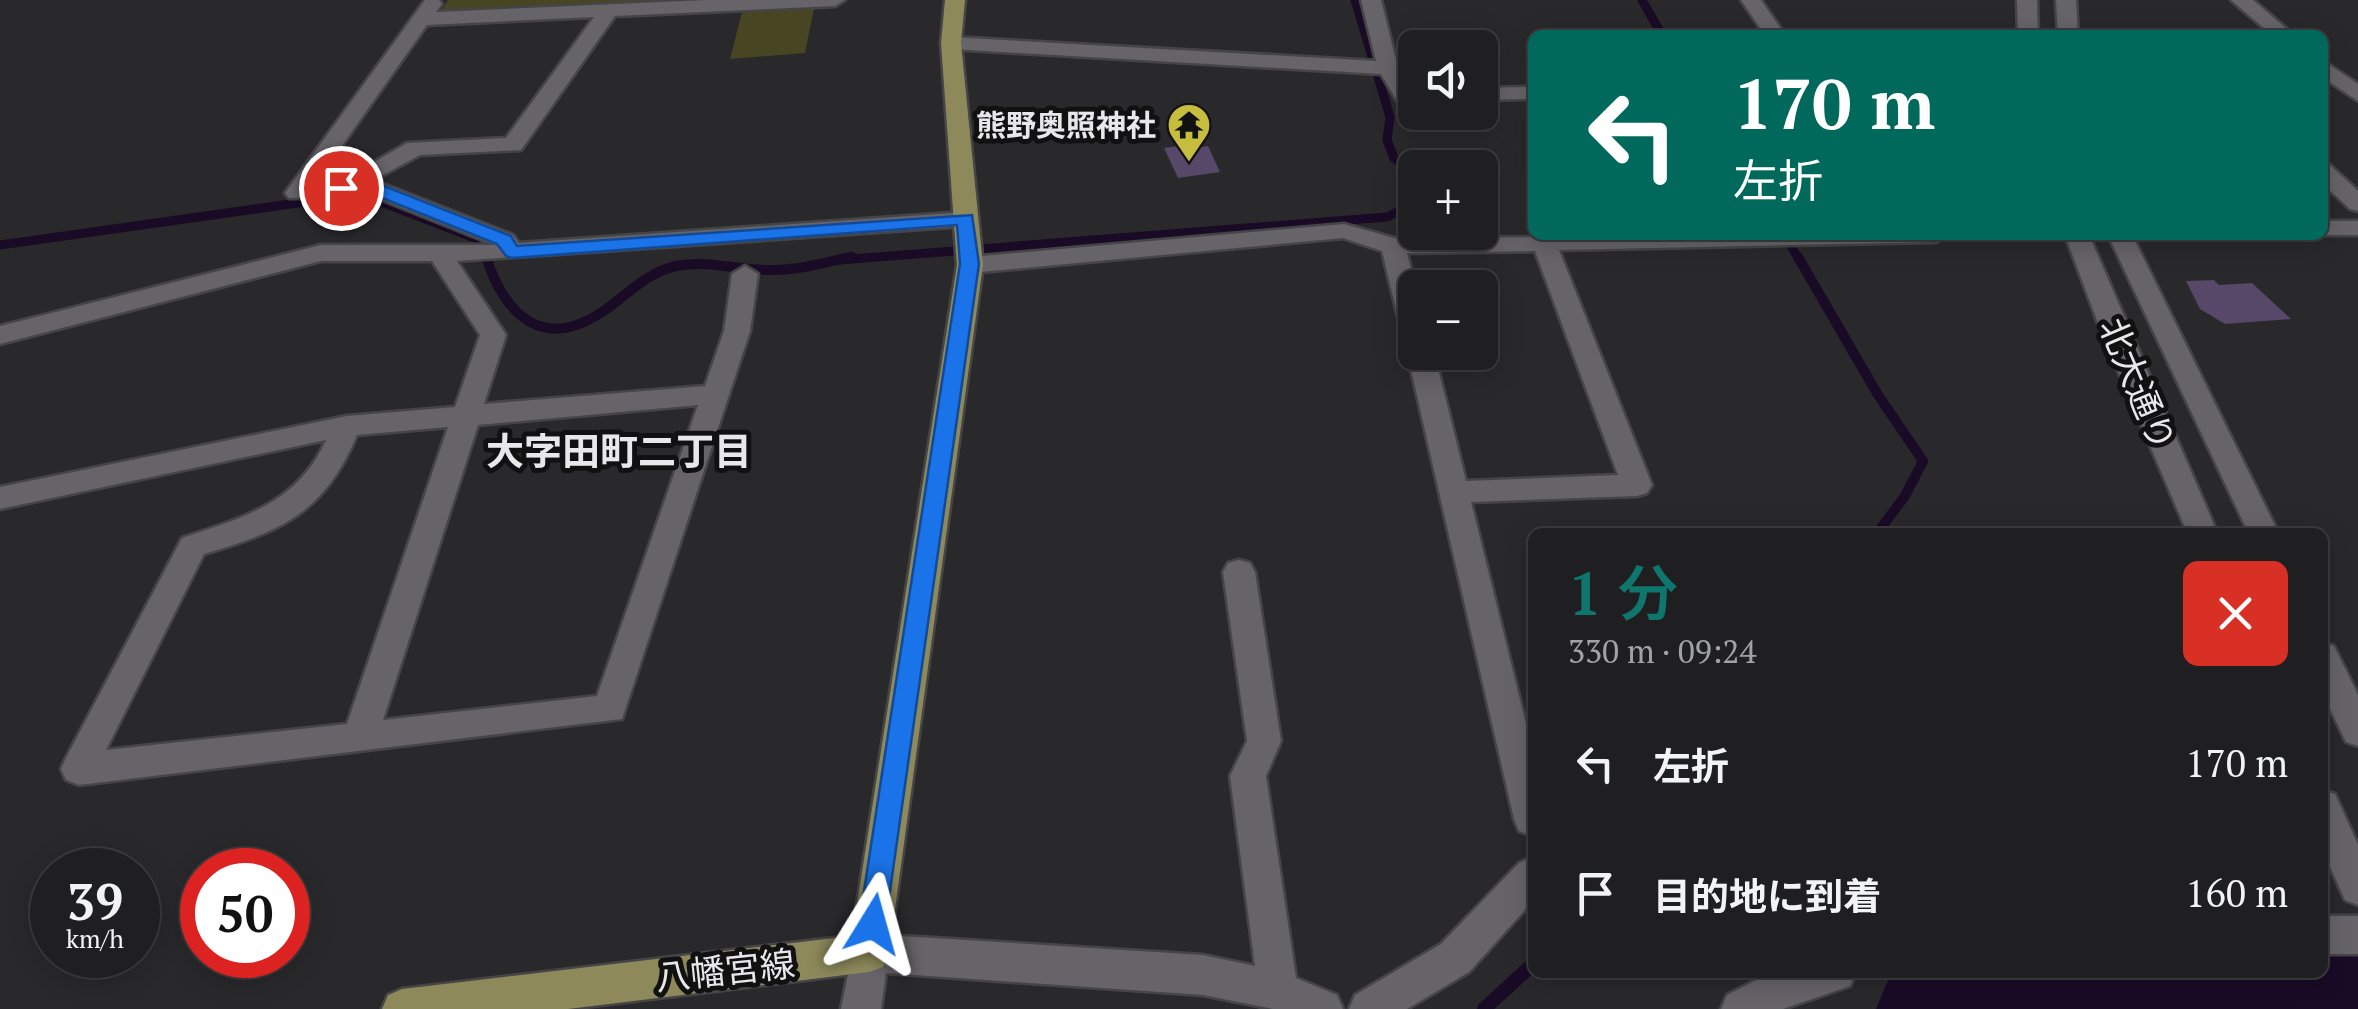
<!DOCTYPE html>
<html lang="ja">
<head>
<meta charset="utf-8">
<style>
	body { margin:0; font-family:"PT Serif","Noto Sans JP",serif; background:#2c2b2d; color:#f1f3f6; height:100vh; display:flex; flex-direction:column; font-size:38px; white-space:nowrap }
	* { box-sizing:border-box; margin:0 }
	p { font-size:32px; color:#a1a2a5 }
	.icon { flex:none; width:55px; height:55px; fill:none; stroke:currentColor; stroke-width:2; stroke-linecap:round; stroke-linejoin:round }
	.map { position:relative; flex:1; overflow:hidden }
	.details { position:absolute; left:1528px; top:528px; width:800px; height:450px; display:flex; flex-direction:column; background:#1f1e20; border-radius:15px; box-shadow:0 5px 25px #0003,0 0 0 2px #3c3c3e }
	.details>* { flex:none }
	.guide { position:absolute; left:1528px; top:30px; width:800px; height:210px; border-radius:15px; box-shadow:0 5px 25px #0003,0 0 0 2px #3c3c3e; background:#00695c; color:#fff; overflow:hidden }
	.tools { position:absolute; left:1398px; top:30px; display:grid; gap:20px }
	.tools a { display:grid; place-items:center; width:100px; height:100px; border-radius:15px; background:#1f1e20; box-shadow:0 5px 25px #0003,0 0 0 2px #3c3c3e; font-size:50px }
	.speed { position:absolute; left:30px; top:848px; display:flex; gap:20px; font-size:50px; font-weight:700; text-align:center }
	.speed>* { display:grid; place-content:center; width:130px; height:130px; border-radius:50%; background:#1f1e20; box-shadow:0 5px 25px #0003,0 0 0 2px #3c3c3e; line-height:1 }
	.speed small { font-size:25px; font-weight:400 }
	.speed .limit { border:15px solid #d22; background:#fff; color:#111 }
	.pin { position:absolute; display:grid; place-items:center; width:85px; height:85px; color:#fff; margin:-42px; border:5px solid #fff; border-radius:50%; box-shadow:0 2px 10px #0007 }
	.me { position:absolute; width:110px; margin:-55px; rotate:8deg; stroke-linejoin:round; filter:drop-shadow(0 0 8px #0008) }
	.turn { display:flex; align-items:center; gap:35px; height:210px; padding:0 40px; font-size:45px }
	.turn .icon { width:130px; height:130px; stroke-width:2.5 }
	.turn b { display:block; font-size:70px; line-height:85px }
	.round { display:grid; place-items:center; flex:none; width:105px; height:105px; border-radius:15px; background:#2c2b2d }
	.head { display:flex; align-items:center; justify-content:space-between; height:170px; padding:0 40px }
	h1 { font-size:60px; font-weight:600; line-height:75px; color:#0f766e }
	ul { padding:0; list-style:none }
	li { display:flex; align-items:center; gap:30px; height:130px; padding:0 40px }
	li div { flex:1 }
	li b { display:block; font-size:38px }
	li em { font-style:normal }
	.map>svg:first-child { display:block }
	.green { fill:#484522 }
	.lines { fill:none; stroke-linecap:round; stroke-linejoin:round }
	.stream-far2 { stroke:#190a26; stroke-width:9 }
	.stream-far1 { stroke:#190a26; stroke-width:10 }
	.stream { stroke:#190a26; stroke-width:14 }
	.river { fill:#190a26; fill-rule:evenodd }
	.building { fill:#574768 }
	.minor-casing { stroke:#454447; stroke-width:5 }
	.major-casing { stroke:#454447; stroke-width:5 }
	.minor { fill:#666469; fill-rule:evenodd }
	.major { fill:#8d895b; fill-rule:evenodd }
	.route { fill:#1a73e8; stroke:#114b97; stroke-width:2.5 }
	.labels { text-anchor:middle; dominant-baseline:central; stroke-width:10; stroke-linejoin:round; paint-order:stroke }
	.far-poi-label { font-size:30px; font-weight:bold; fill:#e8e7e9; stroke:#121112; text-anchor:end }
	.street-label { font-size:35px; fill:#e8e7e9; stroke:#121112 }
	.neighbourhood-label { font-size:38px; font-weight:bold; fill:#e8e7e9; stroke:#121112 }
</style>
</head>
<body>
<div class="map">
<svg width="2358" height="1009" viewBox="0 0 2358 1009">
	<rect width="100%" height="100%" fill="#29282b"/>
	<path class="green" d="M 448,0 L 738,0 L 440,13 Z
		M 814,8 L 805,53 L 730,59 L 742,12 Z"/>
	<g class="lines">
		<path class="stream-far2" d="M 1355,0 L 1390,117 L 1387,140 L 1394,158 L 1415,174
			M 1642,0 L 1662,35
			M 1785,235 L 1799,260
			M 0,245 L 361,194 L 482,241 L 487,260
			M 839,260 L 1387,217 L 1415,203"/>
		<path class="stream-far1" d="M 486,257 C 506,318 545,352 605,310 C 628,294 648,272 676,266 C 707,260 738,270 769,270 C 797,271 824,262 852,257
			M 1798,257 L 1878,395 L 1923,461 L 1905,496 L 1878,532"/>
		<path class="stream" d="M 1484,1009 L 1532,965"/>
		<path class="river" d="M 2322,946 L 2358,952 L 2358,1009 L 1876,1009 L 1889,978 L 1902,972 L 2322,972 Z"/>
	</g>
	<path class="building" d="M 1199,143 L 1201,147 L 1208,146 L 1220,172 L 1178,178 L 1164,148 Z
		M 2214,280 L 2219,285 L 2252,283 L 2291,319 L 2225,324 L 2200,309 L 2186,281 Z"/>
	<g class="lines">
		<defs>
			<path id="minor" d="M 425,0 L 439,0 L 442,4 L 436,12 L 707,0 L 845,0 L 835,6 L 615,16 L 521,150 L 420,155 L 368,183 L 386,185 L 513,235 L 519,243 L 966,212 L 978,219 L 966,226 L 457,261 L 506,335 L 484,404 L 705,386 L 724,331 L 732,274 L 745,266 L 758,274 L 750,331 L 622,719 L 79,785 L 66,780 L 61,769 L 66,758 L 182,538 C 243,518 298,503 326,440 L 0,509 L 0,487 L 347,416 L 455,407 L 480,335 L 432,261 L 321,261 L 0,344 L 0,326 L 321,245 L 495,245 L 375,197 L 340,196 L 328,189 L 407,143 L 506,138 L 594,17 L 427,25 L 305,198 L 289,198 L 285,193 ZM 698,405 L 597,696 L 383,720 L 478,425 ZM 448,427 L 347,724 L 106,750 L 204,554 C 282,531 324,513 357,435 Z
				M 1361,0 L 1381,0 L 1398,68 L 1415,90 L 1415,102 L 1397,101 L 1381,74 L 951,49 L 941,43 L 951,37 L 1376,61 Z
				M 1741,0 L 1761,0 L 1785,35 L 1765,35 Z
				M 2017,0 L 2037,0 L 2038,35 L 2018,35 Z
				M 2056,0 L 2076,0 L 2078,35 L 2058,35 Z
				M 2231,0 L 2253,0 L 2294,35 L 2272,35 Z
				M 2322,60 L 2358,84 L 2358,101 L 2322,77 Z
				M 1532,87 L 1532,99 L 1480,100 L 1480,88 Z
				M 2322,163 L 2330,165 L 2358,191 L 2358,211 L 2350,209 L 2322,183 Z
				M 2322,221 L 2358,221 L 2358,235 L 2321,235 Z
				M 1344,224 L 1394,238 L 1948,235 L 1936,242 L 1559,250 L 1652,485 L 1647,493 L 1637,496 L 1471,502 L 1532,748 L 1532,836 L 1519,831 L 1514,819 L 1407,352 L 1415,344 L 1415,352 L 1434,352 L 1466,481 L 1618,475 L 1535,251 L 1407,253 L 1416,288 L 1415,343 L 1406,340 L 1402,334 L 1382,251 L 1343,238 L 970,273 L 957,265 L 970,257 Z
				M 2065,235 L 2089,235 L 2217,532 L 2187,532 L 2101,331 Z
				M 2108,235 L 2132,235 L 2278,532 L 2248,532 Z
				M 1239,560 L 1250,563 L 1255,572 L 1281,741 L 1266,776 L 1296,978 L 1337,995 L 1343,1009 L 1273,1009 L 1203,995 L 886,973 L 881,1009 L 841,1009 L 855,939 L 869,934 L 1203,955 L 1255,966 L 1230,776 L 1247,741 L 1223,572 L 1228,563 Z
				M 2322,643 L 2334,646 L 2358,695 L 2358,746 L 2346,742 L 2322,692 Z
				M 2322,790 L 2335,794 L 2358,845 L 2358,905 L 2345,900 L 2322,849 Z
				M 1532,857 L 1532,902 L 1469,972 L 1407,1009 L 1349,1009 L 1355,995 L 1441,944 L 1519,863 Z
				M 2322,916 L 2358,916 L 2358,954 L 2322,954 Z
				M 1772,972 L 1856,972 L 1850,986 L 1783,1009 L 1721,1009 L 1727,995 Z"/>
			<path id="major" d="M 945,0 L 965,0 L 961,43 L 983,265 L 889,953 L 883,967 L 869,972 L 568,1009 L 382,1009 L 388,995 L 402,989 L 852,936 L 957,265 L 941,43 Z"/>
		</defs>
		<use href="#minor" class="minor-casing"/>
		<use href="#major" class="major-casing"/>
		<use href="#minor" class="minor"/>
		<use href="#major" class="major"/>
	</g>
	<path class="route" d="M 341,183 L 384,186 L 511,236 L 517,246 L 972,215 L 979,264 L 884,933 L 873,938 L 863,933 L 859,924 L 960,264 L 957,225 L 512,258 L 506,256 L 497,244 L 375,195 L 335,192 L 335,185 Z"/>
	<defs>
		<symbol id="temple-pin" viewBox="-11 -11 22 30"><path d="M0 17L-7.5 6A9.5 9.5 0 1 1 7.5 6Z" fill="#c6bc3d" stroke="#121112"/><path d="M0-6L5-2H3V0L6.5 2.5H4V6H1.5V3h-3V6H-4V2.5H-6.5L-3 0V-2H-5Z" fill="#111"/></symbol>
	</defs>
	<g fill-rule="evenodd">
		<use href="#temple-pin" x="1164" y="100" width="50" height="68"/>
	</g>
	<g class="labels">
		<g class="far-poi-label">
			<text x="1156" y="125">熊野奥照神社</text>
		</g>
		<g class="street-label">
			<text transform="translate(2138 384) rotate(67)">北大通り</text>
			<text transform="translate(725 970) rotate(-6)">八幡宮線</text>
		</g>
		<g class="neighbourhood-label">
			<text x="619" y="451">大字田町二丁目</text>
		</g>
	</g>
</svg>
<div class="tools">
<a><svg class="icon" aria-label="sound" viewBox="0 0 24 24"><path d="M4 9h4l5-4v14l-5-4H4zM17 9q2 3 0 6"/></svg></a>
<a>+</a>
<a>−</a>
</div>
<div class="speed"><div>39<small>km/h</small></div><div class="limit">50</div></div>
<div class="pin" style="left:341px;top:188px;background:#d93025"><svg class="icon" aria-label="arrive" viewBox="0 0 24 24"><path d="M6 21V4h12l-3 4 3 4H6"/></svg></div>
<svg class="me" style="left:873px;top:924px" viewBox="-20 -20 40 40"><path d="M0-17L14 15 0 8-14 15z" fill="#1a73e8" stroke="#fff" stroke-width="4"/></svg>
<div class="guide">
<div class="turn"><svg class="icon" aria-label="left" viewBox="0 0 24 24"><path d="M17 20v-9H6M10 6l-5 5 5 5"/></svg><div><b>170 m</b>左折</div></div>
</div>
<section class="details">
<div class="head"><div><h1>1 分</h1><p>330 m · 09:24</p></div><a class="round" style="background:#d93025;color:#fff"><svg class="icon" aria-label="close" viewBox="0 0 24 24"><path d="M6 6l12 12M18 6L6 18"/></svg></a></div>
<ul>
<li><svg class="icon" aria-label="left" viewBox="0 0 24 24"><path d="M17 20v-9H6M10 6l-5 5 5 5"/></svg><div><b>左折</b></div><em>170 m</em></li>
<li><svg class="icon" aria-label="arrive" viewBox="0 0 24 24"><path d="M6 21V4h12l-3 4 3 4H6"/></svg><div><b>目的地に到着</b></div><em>160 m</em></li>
</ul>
</section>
</div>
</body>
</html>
